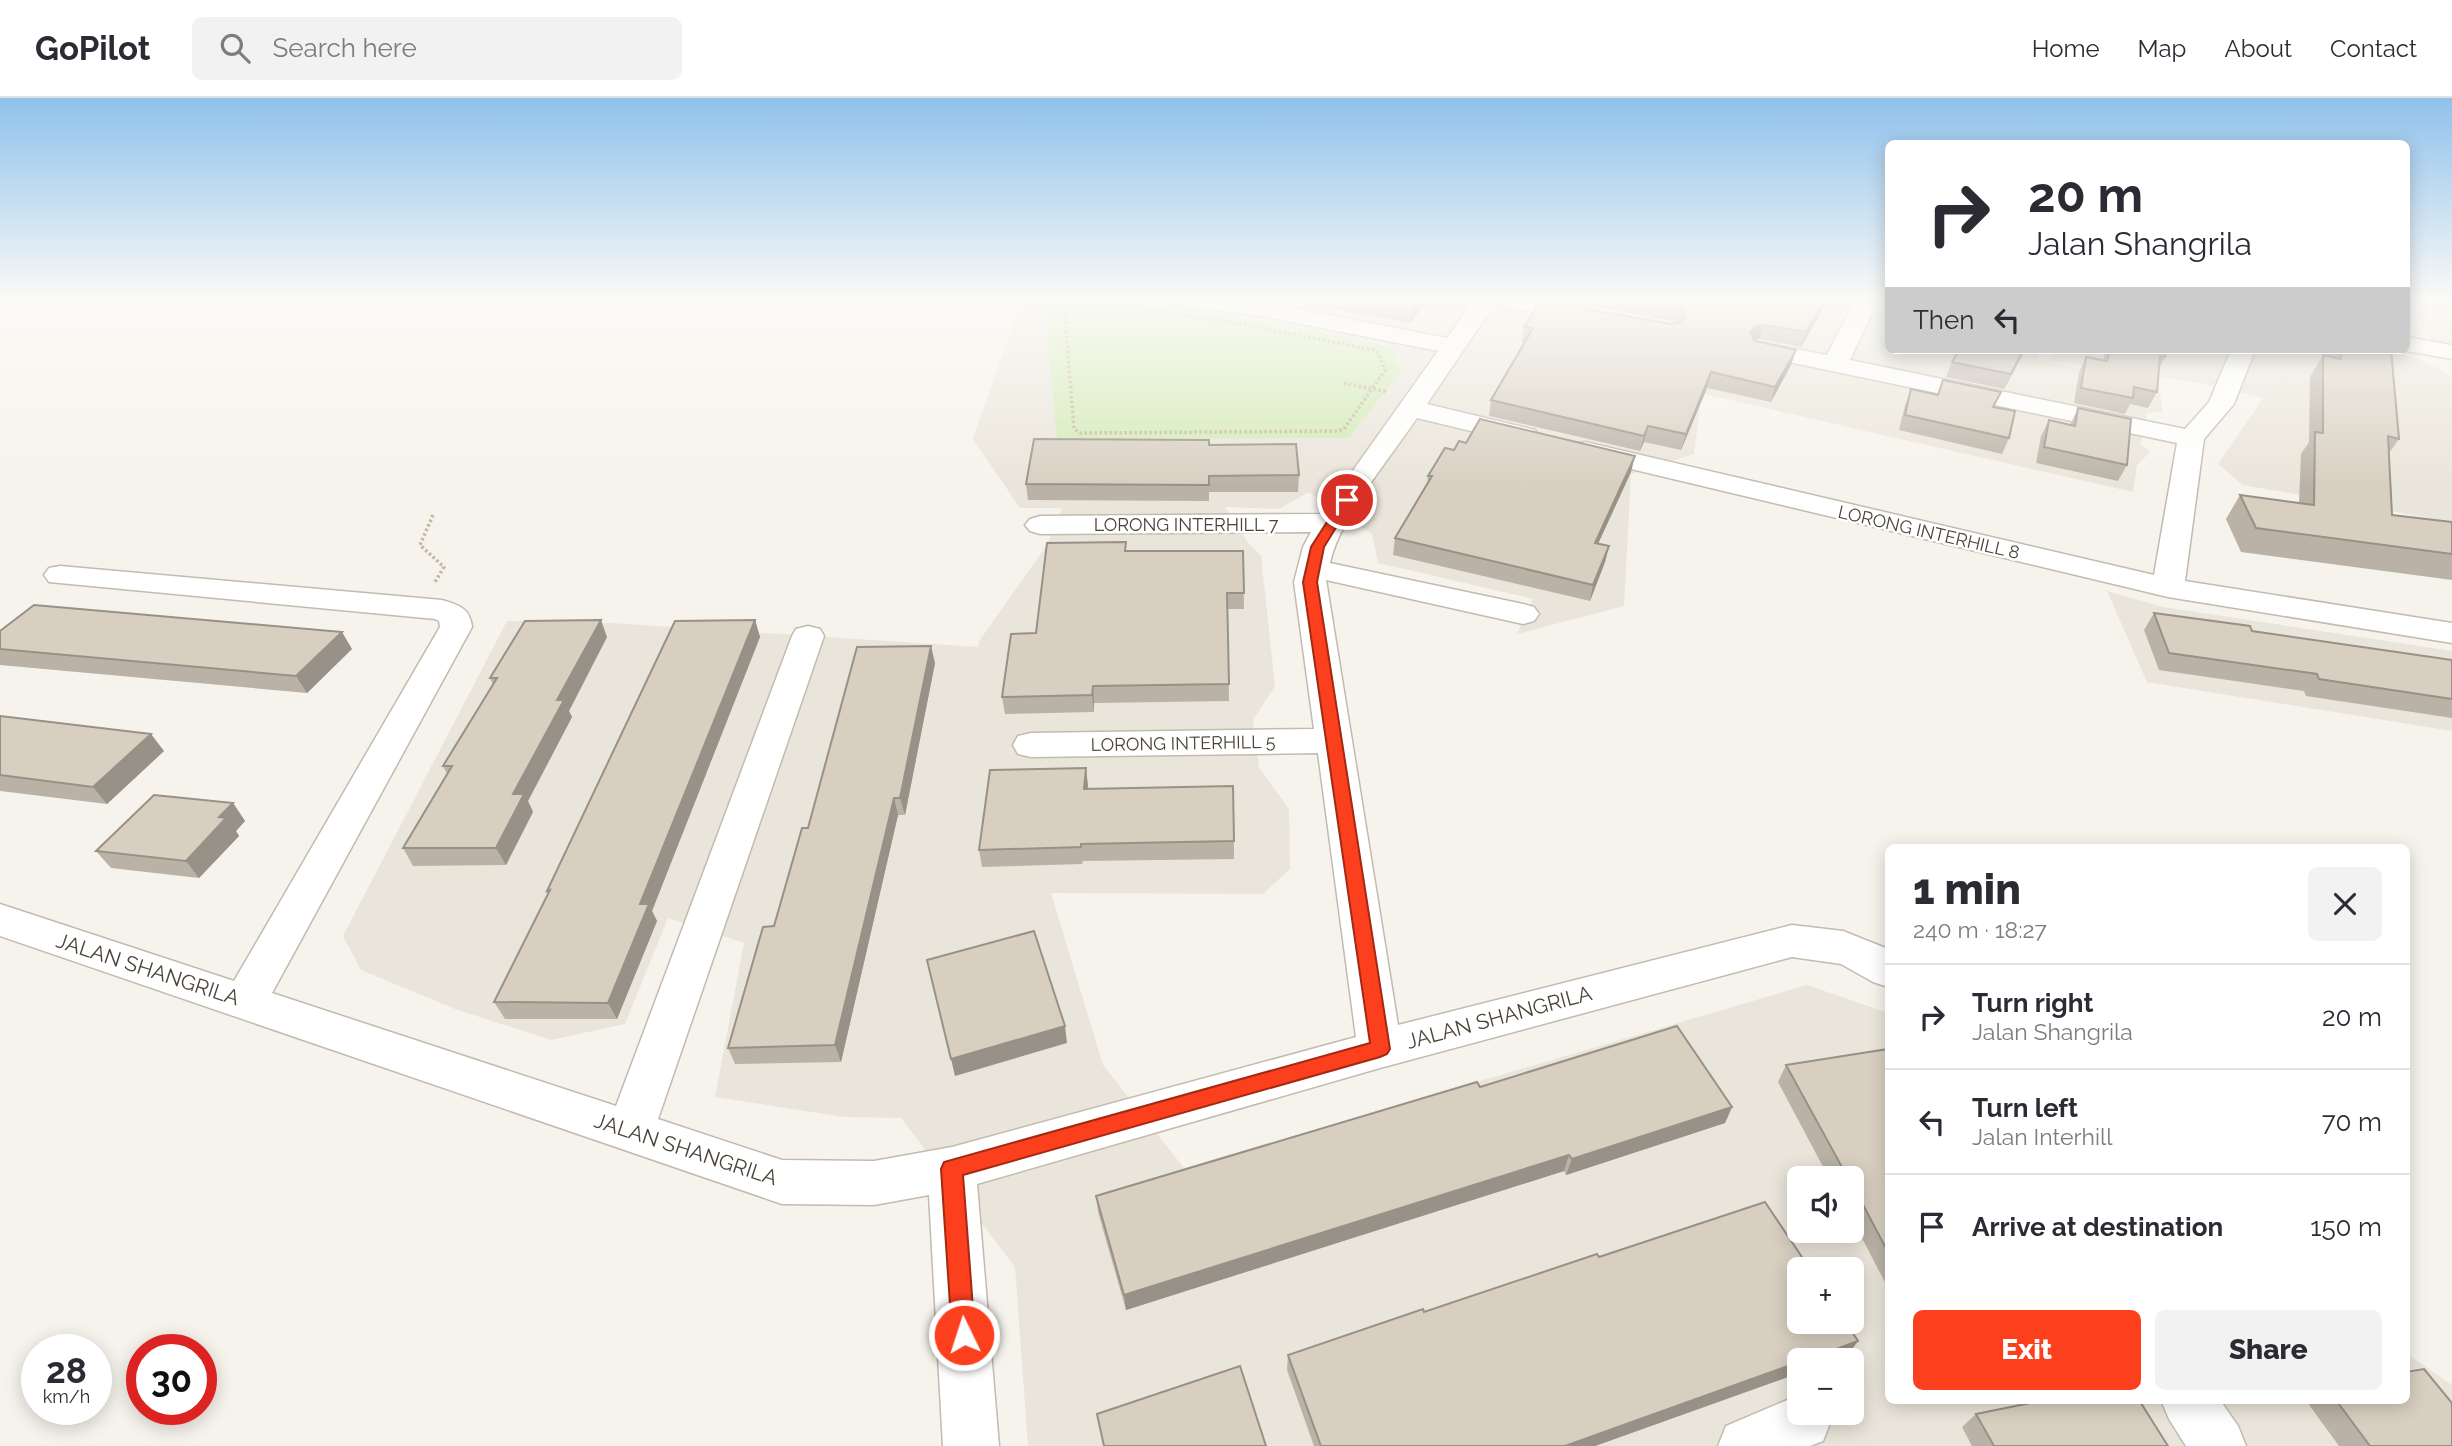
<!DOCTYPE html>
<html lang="en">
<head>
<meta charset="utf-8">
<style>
	body { margin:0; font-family:Raleway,sans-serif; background:#f2f2f3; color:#2b2b33; height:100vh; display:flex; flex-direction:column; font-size:26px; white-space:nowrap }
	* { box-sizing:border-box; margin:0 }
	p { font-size:23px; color:#7c7c81 }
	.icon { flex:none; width:38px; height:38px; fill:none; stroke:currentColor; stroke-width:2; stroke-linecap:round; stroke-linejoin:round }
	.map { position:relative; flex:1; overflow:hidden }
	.sheet { position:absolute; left:1885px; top:746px; width:525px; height:560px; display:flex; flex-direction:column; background:#fff; border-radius:10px; box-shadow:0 4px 18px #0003 }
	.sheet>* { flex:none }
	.hud { position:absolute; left:1885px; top:42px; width:525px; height:214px; border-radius:10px; box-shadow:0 4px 18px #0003; background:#fff; color:#2b2b33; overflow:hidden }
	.controls { position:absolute; left:1787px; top:1068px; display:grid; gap:14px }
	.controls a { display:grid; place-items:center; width:77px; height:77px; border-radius:10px; background:#fff; box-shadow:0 4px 18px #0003; font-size:35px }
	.speed { position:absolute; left:21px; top:1236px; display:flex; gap:14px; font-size:35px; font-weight:700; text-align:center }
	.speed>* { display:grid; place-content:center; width:91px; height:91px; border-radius:50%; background:#fff; box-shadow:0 4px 18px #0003; line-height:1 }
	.speed small { font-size:18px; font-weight:400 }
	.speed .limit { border:10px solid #d22; background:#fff; color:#111 }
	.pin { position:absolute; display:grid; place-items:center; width:60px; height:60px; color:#fff; margin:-30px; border:4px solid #fff; border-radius:50%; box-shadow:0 2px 7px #0007 }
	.me { position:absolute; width:77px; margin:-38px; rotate:356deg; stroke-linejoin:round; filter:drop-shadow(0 0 5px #0008) }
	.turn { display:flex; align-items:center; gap:24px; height:147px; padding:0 28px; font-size:32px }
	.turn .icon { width:91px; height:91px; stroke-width:2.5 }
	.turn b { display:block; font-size:49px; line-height:60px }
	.then { display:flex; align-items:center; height:66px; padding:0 28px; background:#0003; gap:14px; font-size:26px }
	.round { display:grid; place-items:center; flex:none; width:74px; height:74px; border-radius:10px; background:#f2f2f3 }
	.overview { display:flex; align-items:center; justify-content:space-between; height:119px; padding:0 28px }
	h1 { font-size:42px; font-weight:800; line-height:52px }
	.action { display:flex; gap:14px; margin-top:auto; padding:14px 28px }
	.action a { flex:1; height:80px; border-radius:10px; background:#fc3f1d; color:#fff; font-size:28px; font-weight:800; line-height:80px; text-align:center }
	.action a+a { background:#f2f2f3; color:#2b2b33 }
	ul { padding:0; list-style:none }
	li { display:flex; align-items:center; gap:21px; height:105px; padding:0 28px; border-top:2px solid #e1e1e2 }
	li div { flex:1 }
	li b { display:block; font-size:26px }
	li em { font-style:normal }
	header { display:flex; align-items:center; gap:42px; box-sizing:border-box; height:98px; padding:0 35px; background:#fff; border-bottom:2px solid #e1e1e2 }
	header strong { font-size:33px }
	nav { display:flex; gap:38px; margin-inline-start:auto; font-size:24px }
	.search { width:490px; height:63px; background:#f2f2f3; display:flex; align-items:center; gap:18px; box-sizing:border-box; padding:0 24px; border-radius:10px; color:#7c7c81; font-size:26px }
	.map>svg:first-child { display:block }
	.residential { fill:#eae5da; fill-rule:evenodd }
	.green { fill:#d2eab5 }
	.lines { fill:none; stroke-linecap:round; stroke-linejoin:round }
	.street-casing { stroke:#c2bbae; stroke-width:3 }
	.path { stroke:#c4b79f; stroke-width:3.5; stroke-dasharray:2.5 2.5; stroke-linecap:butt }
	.street { fill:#fff; fill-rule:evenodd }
	.wall { fill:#bab2a6 }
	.shaded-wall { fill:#979187 }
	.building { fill:#d8cfc1; stroke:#979187; stroke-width:2 }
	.route { fill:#fc3f1d; stroke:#a42913; stroke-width:2 }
	.labels { text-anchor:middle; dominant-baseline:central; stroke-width:5; stroke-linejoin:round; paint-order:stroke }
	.street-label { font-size:18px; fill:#4b4439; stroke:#fff }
	.near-street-label { font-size:21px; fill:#4b4439; stroke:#fff }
</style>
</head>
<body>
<header>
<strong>GoPilot</strong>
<div class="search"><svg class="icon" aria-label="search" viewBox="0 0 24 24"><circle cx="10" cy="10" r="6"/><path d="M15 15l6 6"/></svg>Search here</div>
<nav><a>Home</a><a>Map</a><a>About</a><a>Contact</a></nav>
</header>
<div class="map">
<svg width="2452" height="1348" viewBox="0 0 2452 1348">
	<rect width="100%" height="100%" fill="#f6f3ec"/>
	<path class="residential" d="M 1022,200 L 1888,200 L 1888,252 L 2040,252 L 2037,261 L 2159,288 L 2163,314 L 2147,315 L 2140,346 L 2150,354 L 2137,367 L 2133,394 L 1704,296 L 1701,301 L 1694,356 L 1631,376 L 1624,508 L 1517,536 L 1533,501 L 1378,465 L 1372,436 L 1309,394 L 1279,411 L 1225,409 L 1248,445 L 1261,458 L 1275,588 L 1253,622 L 1259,669 L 1289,711 L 1290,771 L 1263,796 L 1051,795 L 1103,967 L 1184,1070 L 1807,887 L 1888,915 L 1888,1302 L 2406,1302 L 2406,1255 L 2452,1287 L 2452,1348 L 1028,1348 L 1015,1169 L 901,1020 L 844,1019 L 715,999 L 744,845 L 668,820 L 625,926 L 551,942 L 455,911 L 361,872 L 343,838 L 507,523 L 611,525 L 978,549 L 980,542 L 1047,447 L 1062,410 L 1020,410 L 973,341 ZM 1799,1080 L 1852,1080 L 1852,1132 L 1799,1132 ZM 1799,1171 L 1852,1171 L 1852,1223 L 1799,1223 ZM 1799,1262 L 1852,1262 L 1852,1314 L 1799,1314 Z
		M 2412,200 L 2452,200 L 2452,252 L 2430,242 Z
		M 2054,252 L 2379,252 L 2420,261 L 2452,278 L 2452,424 L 2243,387 L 2218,366 L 2263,300 L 2198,285 L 2049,263 Z
		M 2107,493 L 2163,509 L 2452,553 L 2452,633 L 2147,584 Z"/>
	<path class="green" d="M 1044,200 L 1114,200 L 1229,217 L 1390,249 L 1400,274 L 1349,340 L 1057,341 Z"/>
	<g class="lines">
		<defs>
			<path id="street" d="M 1166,200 L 1229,200 L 1256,203 L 1447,240 L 1476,200 L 1533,200 L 1596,211 L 1600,216 L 1596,221 L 1588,223 L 1494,207 L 1427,306 L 1535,332 L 1539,338 L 1535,344 L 1525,346 L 1417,320 C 1390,360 1340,419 1330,465 L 1523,506 L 1534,509 L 1539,516 L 1534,523 L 1523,526 L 1326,482 L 1398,927 L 1792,827 L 1843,833 L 1888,851 L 1888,889 L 1873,884 L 1841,866 L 1792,859 L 1380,970 L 977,1086 L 999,1348 L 943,1348 L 929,1097 L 874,1107 L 782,1106 L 0,838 L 0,806 L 234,883 L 440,529 L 439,523 L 435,521 L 49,484 L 44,477 L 49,470 L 60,468 L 442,502 C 459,507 470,510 472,529 L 272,895 L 616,1008 L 792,538 L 796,531 L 808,528 L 820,531 L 824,538 L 658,1021 L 782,1062 L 874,1063 L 952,1049 L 1356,939 L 1318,655 L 1031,659 L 1018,656 L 1013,647 L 1018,638 L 1031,635 L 1314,631 L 1294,484 L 1303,449 L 1311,434 L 1040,436 L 1030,433 L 1025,427 L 1030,421 L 1040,418 L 1322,416 L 1438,253 L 1256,217 L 1178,207 L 1170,205 Z
				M 1856,200 L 1879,200 L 1850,262 L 2185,331 L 2209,304 L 2231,252 L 2255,252 L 2234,306 L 2204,341 L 2185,483 L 2452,525 L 2452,545 L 2168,499 L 1585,360 L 1575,358 L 1571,352 L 1575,346 L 1585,344 L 2154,477 L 2177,345 L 1760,258 L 1751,256 L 1748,251 L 1751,246 L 1760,244 L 1827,257 Z
				M 2406,239 L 2452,247 L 2452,261 L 2401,252 L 2406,252 Z
				M 1799,1297 L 1799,1314 L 1827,1314 L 1831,1323 L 1823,1343 L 1810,1348 L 1718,1348 L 1726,1328 Z
				M 2161,1302 L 2220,1302 L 2238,1328 L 2246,1348 L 2186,1348 L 2169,1321 Z"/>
		</defs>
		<use href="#street" class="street-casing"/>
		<path class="path" d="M 1076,202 L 1225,223 L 1374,252 L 1379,256 L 1385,272 L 1344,331 L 1338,333 L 1080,335 L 1074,331 L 1064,207 Z
			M 1112,207 L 1119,200
			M 1344,285 L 1388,294
			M 433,417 L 420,447 L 444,469 L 435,484"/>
		<use href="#street" class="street"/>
	</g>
	<path class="wall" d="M 1271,200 L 1430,200 L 1410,225 Z
		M 1550,200 L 1829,200 L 1801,249 L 1759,241 L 1754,243 L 1796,252 L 1791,267 L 1771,304 L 1707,290 L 1681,352 L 1644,344 L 1640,353 L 1489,318 L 1491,302 L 1525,244 L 1522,244 L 1524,229 L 1671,226 L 1678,224 Z
		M 2025,252 L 2004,291 L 1946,279 L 1952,264 Z
		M 2105,252 L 2166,252 L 2165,259 L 2159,271 L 2157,294 L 2148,310 L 2130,306 L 2125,316 L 2074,305 L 2079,274 L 2086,259 L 2103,263 Z
		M 2328,252 L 2391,252 L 2399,341 L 2389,355 L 2392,417 L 2452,424 L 2452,482 L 2241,454 L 2226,421 L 2240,397 L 2299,405 L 2301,356 L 2309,344 L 2310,279 L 2323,257 L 2328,258 Z
		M 1943,282 L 1994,309 L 2009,340 L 2002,356 L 1899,332 L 1905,307 L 1911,291 L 1937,297 Z
		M 2078,310 L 2127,367 L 2118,383 L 2036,365 L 2041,338 L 2049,322 L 2070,327 Z
		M 1209,347 L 1299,377 L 1298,394 L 1209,394 L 1209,403 L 1028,402 L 1026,386 Z
		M 1454,352 L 1631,374 L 1598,446 L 1609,448 L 1605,464 L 1590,503 L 1393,457 L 1395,440 L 1427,387 L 1428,378 Z
		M 1126,444 L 1126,453 L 1243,453 L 1244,511 L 1228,511 L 1229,603 L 1094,605 L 1094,614 L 1005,616 L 1002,599 L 1036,535 Z
		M 2154,515 L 2252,533 L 2452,562 L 2452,620 L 2306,598 L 2304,593 L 2159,572 L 2144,532 Z
		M 755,522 L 760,539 L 652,813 L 657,823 L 617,921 L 505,921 L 494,904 L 548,796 L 547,793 Z
		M 0,533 L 352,551 L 307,595 L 0,567 Z
		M 607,539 L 569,613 L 572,619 L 528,703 L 533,714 L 506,767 L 413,768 L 403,750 L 447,676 L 443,668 L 493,586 L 490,580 Z
		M 935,565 L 905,717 L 898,717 L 841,964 L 735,966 L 728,950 L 774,828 L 808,730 Z
		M 0,618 L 164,653 L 107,706 L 0,693 Z
		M 1086,670 L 1087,691 L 1234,743 L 1234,761 L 1083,763 L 1082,766 L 982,769 L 979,752 Z
		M 233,705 L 245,723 L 236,733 L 239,738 L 199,780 L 111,770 L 96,753 Z
		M 1888,951 L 1888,1190 L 1852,1121 L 1852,1080 L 1829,1080 L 1778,984 L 1786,967 Z
		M 1480,989 L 1732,1009 L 1725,1025 L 1566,1077 L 1564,1073 L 1126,1212 L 1098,1114 L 1096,1098 Z
		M 1599,1159 L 1858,1243 L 1847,1258 L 1595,1348 L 1314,1348 L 1287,1272 L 1288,1257 Z
		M 2310,1302 L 2406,1302 L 2452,1348 L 2339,1348 L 2307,1304 Z
		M 1976,1316 L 2168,1348 L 1972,1348 L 1962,1329 Z"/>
	<path class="shaded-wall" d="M 1420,200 L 1430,200 L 1410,225 L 1411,211 Z
		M 1826,200 L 1829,200 L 1801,249 L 1806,234 Z
		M 1764,227 L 1759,241 L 1750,243 L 1750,235 L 1755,229 Z
		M 1796,252 L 1791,267 L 1771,304 L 1775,289 Z
		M 2023,252 L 2025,252 L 2004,291 L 2011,276 Z
		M 1711,274 L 1707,290 L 1681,352 L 1686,336 Z
		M 1648,328 L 1644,344 L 1640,353 L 1644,338 Z
		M 1635,358 L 1631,374 L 1591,461 L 1595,445 Z
		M 1609,448 L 1605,464 L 1590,503 L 1593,487 Z
		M 601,522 L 607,539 L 569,613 L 572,619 L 528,703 L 533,714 L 506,767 L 496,750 L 513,696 L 557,602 Z
		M 755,522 L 760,539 L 652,813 L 657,823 L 617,921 L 608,905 L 640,806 Z
		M 342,534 L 352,551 L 307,595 L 296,578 Z
		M 931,548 L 935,565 L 905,717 L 900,700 Z
		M 1093,588 L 1094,605 L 1094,614 L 1092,597 Z
		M 151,636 L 164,653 L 107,706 L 93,689 Z
		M 1086,670 L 1088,687 L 1086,708 L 1084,691 Z
		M 894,700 L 898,717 L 841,964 L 835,947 Z
		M 233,705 L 245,723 L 236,733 L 239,738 L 199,780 L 186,763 L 219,719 Z
		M 1065,928 L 1067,945 L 955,978 L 951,961 Z
		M 1732,1009 L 1725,1025 L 1566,1077 L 1572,1061 Z
		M 1569,1057 L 1564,1073 L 1126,1212 L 1124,1197 Z
		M 1858,1243 L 1847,1258 L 1836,1262 L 1807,1262 Z
		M 1799,1264 L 1799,1275 L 1595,1348 L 1565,1348 Z"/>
	<path class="building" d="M 1351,200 L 1420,200 L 1411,211 Z
		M 1629,200 L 1826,200 L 1806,234 L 1764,227 L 1755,229 L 1750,235 L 1755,243 L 1796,252 L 1775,289 L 1711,274 L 1686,336 L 1648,328 L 1644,338 L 1491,302 L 1533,230 L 1524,229 L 1541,203 L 1671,226 L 1681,224 L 1686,218 L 1681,209 Z
		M 1959,252 L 2023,252 L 2011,276 L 1952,264 Z
		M 2110,252 L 2166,252 L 2165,259 L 2160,258 L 2157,294 L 2134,289 L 2133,300 L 2081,290 L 2086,259 L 2107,263 Z
		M 2341,252 L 2391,252 L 2399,341 L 2388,338 L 2392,417 L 2452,424 L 2452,456 L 2256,430 L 2240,397 L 2314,407 L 2315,334 L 2323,335 L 2323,257 L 2341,261 Z
		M 1943,282 L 2001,294 L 1993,309 L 2015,313 L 2009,340 L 1905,317 L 1911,291 L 1938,297 Z
		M 2078,310 L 2131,321 L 2127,367 L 2044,349 L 2049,322 L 2075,328 Z
		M 1480,321 L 1635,358 L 1595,445 L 1609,448 L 1593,487 L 1395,440 L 1432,378 L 1428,378 L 1445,350 L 1454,352 L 1459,343 L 1466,345 Z
		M 1034,341 L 1209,342 L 1209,347 L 1296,346 L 1299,377 L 1209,378 L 1209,387 L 1026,386 Z
		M 1126,444 L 1125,453 L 1243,453 L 1244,495 L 1227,495 L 1229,586 L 1093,588 L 1092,597 L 1002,599 L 1011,536 L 1036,535 L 1047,445 Z
		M 34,507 L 342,534 L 296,578 L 0,551 L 0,533 Z
		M 2154,515 L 2250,528 L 2252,533 L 2452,562 L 2452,601 L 2319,581 L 2317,576 L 2169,555 Z
		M 601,522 L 557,602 L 564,602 L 513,696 L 524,696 L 496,750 L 403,750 L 452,668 L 443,668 L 497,580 L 490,580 L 525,523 Z
		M 755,522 L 640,806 L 649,806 L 608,905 L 494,904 L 550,792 L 547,793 L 675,523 Z
		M 931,548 L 900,700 L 894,700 L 835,947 L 728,950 L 763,829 L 774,828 L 802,730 L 808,730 L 857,549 Z
		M 0,618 L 151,636 L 93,689 L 0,677 Z
		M 1086,670 L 1084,691 L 1233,688 L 1234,743 L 1081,746 L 1081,749 L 979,752 L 990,672 Z
		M 154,697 L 233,705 L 219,719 L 226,720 L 186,763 L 96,753 Z
		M 1034,833 L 1065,928 L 951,961 L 927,862 Z
		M 1677,928 L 1732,1009 L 1572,1061 L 1569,1057 L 1124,1197 L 1096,1098 L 1477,984 L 1480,989 Z
		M 1888,951 L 1888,1154 L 1852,1086 L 1852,1080 L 1848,1080 L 1786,967 Z
		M 1765,1104 L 1810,1171 L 1799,1171 L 1799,1223 L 1845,1223 L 1858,1243 L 1807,1262 L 1799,1262 L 1799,1264 L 1565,1348 L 1321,1348 L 1288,1257 L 1423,1211 L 1424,1214 L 1597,1156 L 1599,1159 Z
		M 1240,1268 L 1266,1348 L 1104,1348 L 1097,1316 Z
		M 2424,1271 L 2452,1305 L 2452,1348 L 2370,1348 L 2336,1302 L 2406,1302 L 2406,1274 Z
		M 2045,1302 L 2139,1302 L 2168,1348 L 1994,1348 L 1976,1316 Z"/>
	<linearGradient id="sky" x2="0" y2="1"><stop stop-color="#8fc1ec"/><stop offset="0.52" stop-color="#fbfaf6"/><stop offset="1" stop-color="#fbfaf6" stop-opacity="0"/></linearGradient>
	<rect width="2452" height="388" fill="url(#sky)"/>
	<path class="route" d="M 1347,398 L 1353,402 L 1324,449 L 1317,484 L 1390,951 L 1387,956 L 1380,959 L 963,1077 L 975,1237 L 972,1245 L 964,1249 L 955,1245 L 952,1237 L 941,1071 L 944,1064 L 1370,945 L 1303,484 L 1311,449 L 1343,399 Z"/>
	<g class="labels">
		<g class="street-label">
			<text x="1186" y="426">LORONG INTERHILL 7</text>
			<text transform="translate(1929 434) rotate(13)">LORONG INTERHILL 8</text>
			<text transform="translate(1183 645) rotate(-1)">LORONG INTERHILL 5</text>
		</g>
		<g class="near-street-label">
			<text transform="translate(148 871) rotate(18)">JALAN SHANGRILA</text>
			<text transform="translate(1499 919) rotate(-15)">JALAN SHANGRILA</text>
			<text transform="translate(686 1051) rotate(18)">JALAN SHANGRILA</text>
		</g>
	</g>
</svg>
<div class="controls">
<a><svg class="icon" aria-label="sound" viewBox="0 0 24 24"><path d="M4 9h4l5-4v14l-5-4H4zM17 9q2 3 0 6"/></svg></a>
<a>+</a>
<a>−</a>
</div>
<div class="speed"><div>28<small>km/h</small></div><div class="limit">30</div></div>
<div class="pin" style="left:1347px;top:402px;background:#d93025"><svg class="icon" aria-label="arrive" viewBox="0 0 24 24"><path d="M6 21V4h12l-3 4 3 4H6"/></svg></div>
<svg class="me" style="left:964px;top:1237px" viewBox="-20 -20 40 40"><circle r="17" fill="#fc3f1d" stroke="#fff" stroke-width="3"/><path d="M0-11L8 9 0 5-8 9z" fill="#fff"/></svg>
<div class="hud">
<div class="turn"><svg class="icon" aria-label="right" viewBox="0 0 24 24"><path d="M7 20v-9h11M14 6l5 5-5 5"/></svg><div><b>20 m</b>Jalan Shangrila</div></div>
<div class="then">Then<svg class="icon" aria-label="left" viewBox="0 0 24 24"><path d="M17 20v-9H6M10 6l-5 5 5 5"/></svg></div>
</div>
<section class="sheet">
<div class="overview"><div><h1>1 min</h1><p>240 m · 18:27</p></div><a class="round"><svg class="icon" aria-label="close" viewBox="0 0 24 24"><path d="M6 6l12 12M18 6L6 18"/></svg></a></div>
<ul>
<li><svg class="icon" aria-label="right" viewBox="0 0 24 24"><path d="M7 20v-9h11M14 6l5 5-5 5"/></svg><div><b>Turn right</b><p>Jalan Shangrila</p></div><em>20 m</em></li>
<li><svg class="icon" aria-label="left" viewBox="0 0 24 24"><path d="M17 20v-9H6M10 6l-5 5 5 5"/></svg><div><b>Turn left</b><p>Jalan Interhill</p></div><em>70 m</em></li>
<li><svg class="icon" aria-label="arrive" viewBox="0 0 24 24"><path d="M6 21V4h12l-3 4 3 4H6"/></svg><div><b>Arrive at destination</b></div><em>150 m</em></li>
</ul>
<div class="action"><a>Exit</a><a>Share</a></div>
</section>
</div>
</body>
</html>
